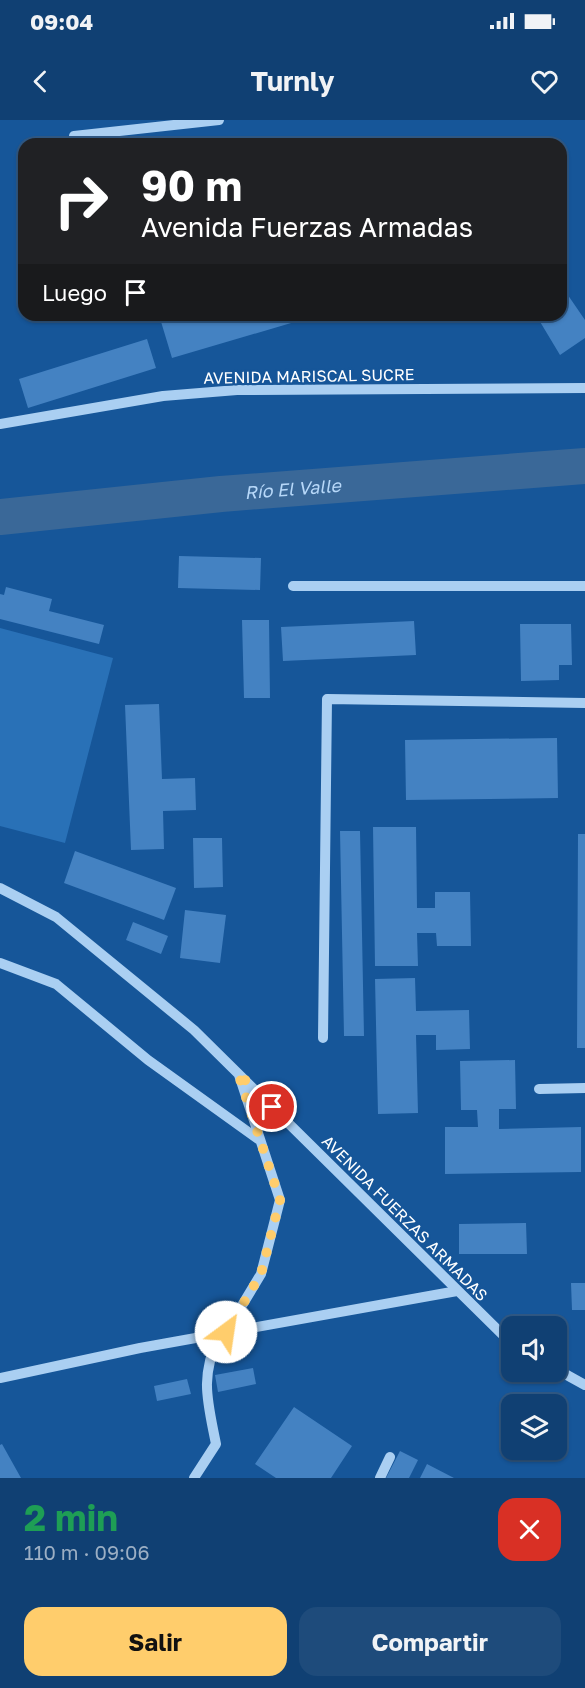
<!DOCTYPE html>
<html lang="es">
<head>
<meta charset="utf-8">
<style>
	body { margin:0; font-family:"Golos Text",sans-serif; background:#1e4b7b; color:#f1f3f6; height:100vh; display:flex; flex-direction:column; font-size:22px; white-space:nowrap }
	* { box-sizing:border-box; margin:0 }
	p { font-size:20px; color:#9cafc4 }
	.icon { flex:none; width:33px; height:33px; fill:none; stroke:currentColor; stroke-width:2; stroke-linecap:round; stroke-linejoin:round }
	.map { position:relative; height:1358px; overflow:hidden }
	.details { display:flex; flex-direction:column; background:#104073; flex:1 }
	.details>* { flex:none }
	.top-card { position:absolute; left:18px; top:18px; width:549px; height:183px; border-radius:18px; box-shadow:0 2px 4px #0004,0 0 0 2px #305985; background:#202124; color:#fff; overflow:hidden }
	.fabs { position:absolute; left:501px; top:1196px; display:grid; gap:12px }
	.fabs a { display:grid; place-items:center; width:66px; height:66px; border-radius:12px; background:#104073; box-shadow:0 2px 4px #0004,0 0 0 2px #305985; font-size:30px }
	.pin { position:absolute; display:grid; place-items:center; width:51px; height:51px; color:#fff; margin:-26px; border:3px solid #fff; border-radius:50%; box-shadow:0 2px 6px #0007 }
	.me { position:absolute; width:66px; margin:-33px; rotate:31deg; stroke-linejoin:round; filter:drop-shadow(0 0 4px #0008) }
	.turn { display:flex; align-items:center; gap:21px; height:126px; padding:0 24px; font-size:27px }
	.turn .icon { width:78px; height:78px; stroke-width:2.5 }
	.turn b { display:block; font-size:42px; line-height:51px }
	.then { display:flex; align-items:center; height:57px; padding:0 24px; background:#0003; gap:12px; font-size:22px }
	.round { display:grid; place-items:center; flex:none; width:63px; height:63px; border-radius:18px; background:#1e4b7b }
	.overview { display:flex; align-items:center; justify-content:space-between; height:102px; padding:0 24px }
	h1 { font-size:36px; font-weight:700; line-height:45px; color:#1e9e55 }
	.action { display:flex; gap:12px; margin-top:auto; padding:12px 24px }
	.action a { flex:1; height:69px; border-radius:18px; background:#ffcd6c; color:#111; font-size:24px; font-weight:700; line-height:69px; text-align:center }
	.action a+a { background:#1e4b7b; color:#f1f3f6 }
	.status { display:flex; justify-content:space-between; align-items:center; height:42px; padding:0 30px; background:#104073; direction:ltr }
	.status svg { height:16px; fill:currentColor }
	header { display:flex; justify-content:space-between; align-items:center; height:78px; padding:0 24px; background:#104073; font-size:27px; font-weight:700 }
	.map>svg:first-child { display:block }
	.green { fill:#2971b7 }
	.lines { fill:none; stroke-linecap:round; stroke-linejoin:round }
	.river { stroke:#3a6898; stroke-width:36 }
	.building { fill:#4482c2 }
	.minor { stroke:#aacff2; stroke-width:10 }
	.route { stroke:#ffcd6c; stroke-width:10; stroke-dasharray:0 18 }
	.labels { text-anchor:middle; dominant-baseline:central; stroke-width:4.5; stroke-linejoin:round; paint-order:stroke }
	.street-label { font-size:16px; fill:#fff; stroke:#165699 }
	.water-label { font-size:18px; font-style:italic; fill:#b7d8f9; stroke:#165699 }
</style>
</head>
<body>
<div class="status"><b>09:04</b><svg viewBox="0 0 49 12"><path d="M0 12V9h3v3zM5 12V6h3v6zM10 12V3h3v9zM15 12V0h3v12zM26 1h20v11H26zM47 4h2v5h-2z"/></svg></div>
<header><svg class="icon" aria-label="back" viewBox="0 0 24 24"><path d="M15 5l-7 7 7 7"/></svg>Turnly<svg class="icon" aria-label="heart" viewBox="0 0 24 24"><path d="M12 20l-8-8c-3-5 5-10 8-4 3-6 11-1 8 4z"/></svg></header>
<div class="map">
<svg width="585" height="1358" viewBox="0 0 585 1358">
	<rect width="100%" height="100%" fill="#165699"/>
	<path class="green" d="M 0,508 L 113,538 L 65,723 L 0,706 Z"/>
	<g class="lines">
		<path class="river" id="s1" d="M 0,397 L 221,374 L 585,346"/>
	</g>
	<path class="building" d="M 561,165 L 585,200 L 585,218 L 560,235 L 536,195 L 561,195 Z
		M 159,195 L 307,195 L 308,198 L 172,238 Z
		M 147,219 L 156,248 L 28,288 L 19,259 Z
		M 179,436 L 261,438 L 260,470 L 178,468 Z
		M 6,467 L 52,479 L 49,491 L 104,505 L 99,524 L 0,499 L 0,474 L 4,475 Z
		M 242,500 L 269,500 L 270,578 L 244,578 Z
		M 414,501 L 416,535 L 283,541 L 281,507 Z
		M 520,504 L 571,504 L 572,545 L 559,545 L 559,560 L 521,561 Z
		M 159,584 L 162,659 L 195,658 L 196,690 L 163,691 L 164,729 L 131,730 L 125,585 Z
		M 557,618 L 558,678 L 406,680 L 405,620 Z
		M 373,707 L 416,707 L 417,788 L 435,788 L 435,772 L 470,772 L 471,826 L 437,826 L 436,813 L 417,813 L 418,846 L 375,846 Z
		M 340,711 L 360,711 L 364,916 L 344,916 Z
		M 578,714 L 585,714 L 585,928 L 577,928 Z
		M 193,718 L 222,718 L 223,767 L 194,768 Z
		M 75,731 L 176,768 L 164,800 L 64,763 Z
		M 185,790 L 226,795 L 220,843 L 180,838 Z
		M 133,802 L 168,816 L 161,834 L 126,820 Z
		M 415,858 L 416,891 L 469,890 L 470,929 L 436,930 L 436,915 L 416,915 L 418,993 L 378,994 L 375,859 Z
		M 515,940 L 516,989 L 499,989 L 499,1009 L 581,1007 L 581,1052 L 445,1054 L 445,1007 L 478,1007 L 477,990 L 461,990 L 460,941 Z
		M 526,1103 L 527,1134 L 459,1134 L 459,1104 Z
		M 571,1163 L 585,1163 L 585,1190 L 572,1190 Z
		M 253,1248 L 256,1264 L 218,1272 L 215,1255 Z
		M 187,1259 L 191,1274 L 157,1281 L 154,1266 Z
		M 294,1287 L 352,1326 L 331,1358 L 276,1358 L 255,1344 Z
		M 2,1324 L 21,1358 L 0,1358 L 0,1325 Z
		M 400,1331 L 418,1340 L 409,1358 L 386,1358 Z
		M 427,1344 L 454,1358 L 420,1358 Z"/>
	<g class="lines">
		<path class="minor" d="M 74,16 L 219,0
			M 0,304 L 163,276 L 237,270 L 585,268
			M 293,466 L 585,466
			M 0,768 L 56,797 L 194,910 L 512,1224
			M 0,843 L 56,864 L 148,940 L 258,1019
			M 323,918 L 327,579 L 585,583
			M 539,969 L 585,968
			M 226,1212 L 261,1154 L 280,1080 L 239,955
			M 556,1249 L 585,1265
			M 0,1258 L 140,1228 L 457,1171
			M 194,1358 L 216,1324 C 207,1278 200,1259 219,1214
			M 380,1358 L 390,1337"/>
	</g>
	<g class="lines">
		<path class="route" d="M 226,1212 L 261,1154 L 280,1080 L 238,953 L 272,987"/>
	</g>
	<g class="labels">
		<g class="street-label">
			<text transform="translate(309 256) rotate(-1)">AVENIDA MARISCAL SUCRE</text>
			<text transform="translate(405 1098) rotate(45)">AVENIDA FUERZAS ARMADAS</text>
		</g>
		<g class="water-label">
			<text stroke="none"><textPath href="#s1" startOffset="294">Río El Valle</textPath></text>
		</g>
	</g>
</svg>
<div class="fabs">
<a><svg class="icon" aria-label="sound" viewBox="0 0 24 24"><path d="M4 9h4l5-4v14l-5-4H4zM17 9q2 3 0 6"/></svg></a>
<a><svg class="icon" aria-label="layers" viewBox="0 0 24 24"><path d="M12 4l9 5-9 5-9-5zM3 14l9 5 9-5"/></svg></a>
</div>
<div class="pin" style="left:272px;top:987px;background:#d93025"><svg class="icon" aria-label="arrive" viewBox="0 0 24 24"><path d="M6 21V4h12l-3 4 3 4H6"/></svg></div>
<svg class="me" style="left:226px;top:1212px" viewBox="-20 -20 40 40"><circle r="19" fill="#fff"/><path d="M0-13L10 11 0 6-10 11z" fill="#ffcd6c"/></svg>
<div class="top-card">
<div class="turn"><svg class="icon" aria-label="right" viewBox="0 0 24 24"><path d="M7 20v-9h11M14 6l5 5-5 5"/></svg><div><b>90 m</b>Avenida Fuerzas Armadas</div></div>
<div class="then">Luego<svg class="icon" aria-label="arrive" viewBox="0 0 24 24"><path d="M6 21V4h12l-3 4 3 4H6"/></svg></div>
</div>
</div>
<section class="details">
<div class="overview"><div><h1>2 min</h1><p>110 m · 09:06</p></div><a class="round" style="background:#d93025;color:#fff"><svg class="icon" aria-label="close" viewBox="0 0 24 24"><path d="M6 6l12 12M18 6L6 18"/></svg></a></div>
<div class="action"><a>Salir</a><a>Compartir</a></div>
</section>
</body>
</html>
